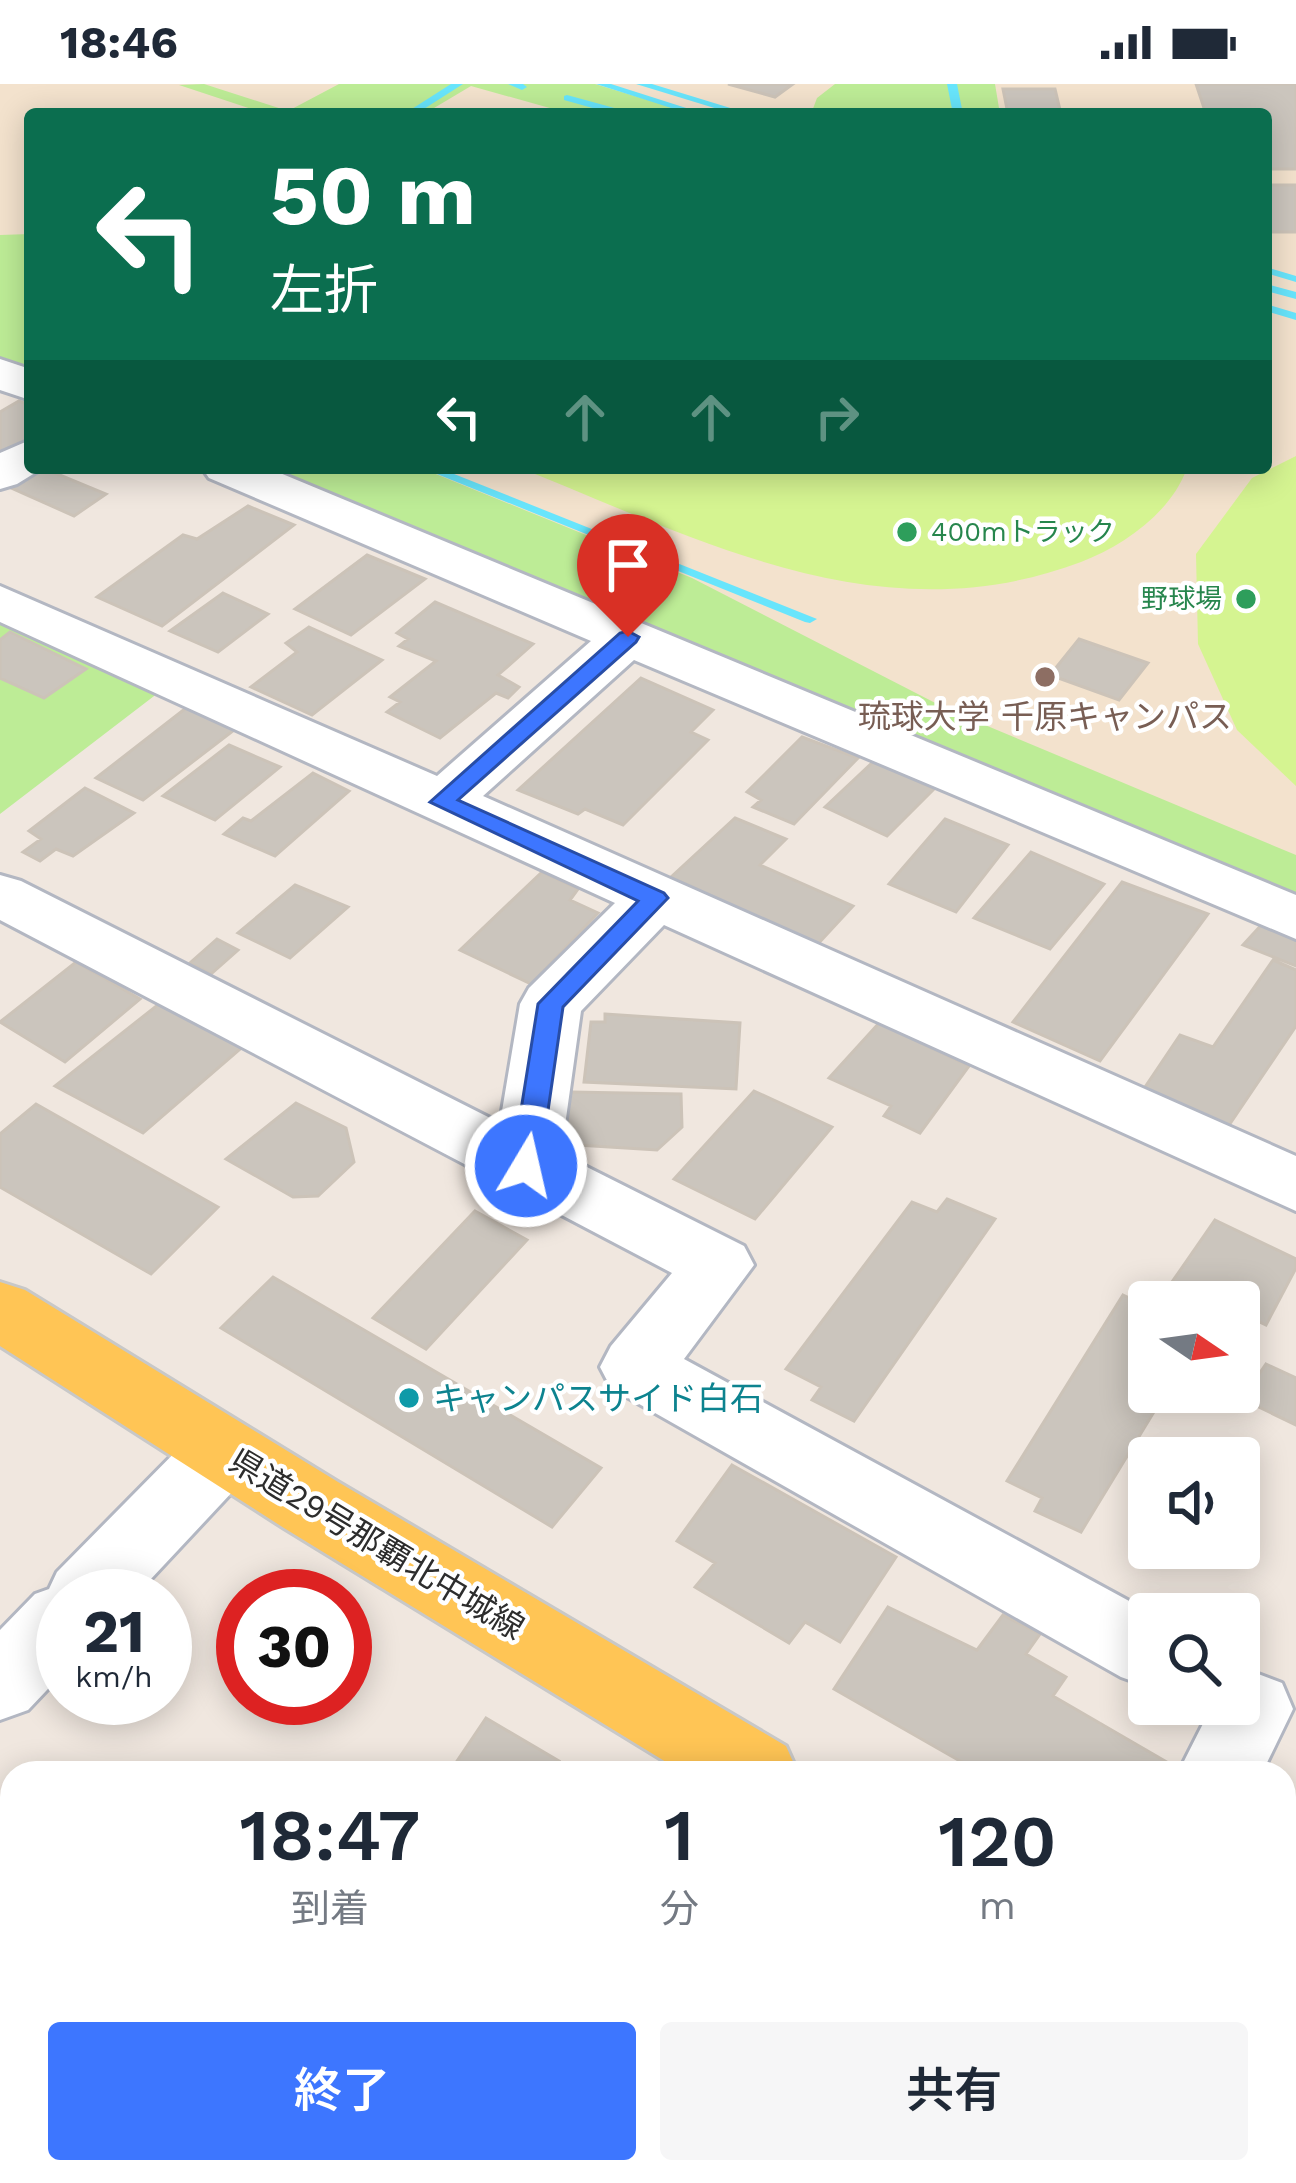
<!DOCTYPE html>
<html lang="ja">
<head>
<meta charset="utf-8">
<style>
	body { margin:0; font-family:"Work Sans","Noto Sans JP",sans-serif; background:#f6f6f7; color:#1f2937; height:100vh; display:flex; flex-direction:column; font-size:45px; white-space:nowrap }
	* { box-sizing:border-box; margin:0 }
	p { font-size:39px; color:#747a83 }
	.icon { flex:none; width:66px; height:66px; fill:none; stroke:currentColor; stroke-width:2; stroke-linecap:round; stroke-linejoin:round }
	.map { position:relative; flex:1; overflow:hidden }
	.side { position:absolute; left:0px; top:1677px; width:1296px; height:423px; display:flex; flex-direction:column; background:#fff; border-radius:36px 36px 0 0; box-shadow:0 6px 30px #0003 }
	.side>* { flex:none }
	.hud { position:absolute; left:24px; top:24px; width:1248px; height:366px; border-radius:12px; box-shadow:0 6px 30px #0003; background:#0b6e4f; color:#fff; overflow:hidden }
	.needle { width:78px; rotate:103deg }
	.tools { position:absolute; left:1128px; top:1197px; display:grid; gap:24px }
	.tools a { display:grid; place-items:center; width:132px; height:132px; border-radius:12px; background:#fff; box-shadow:0 6px 30px #0003; font-size:60px }
	.speed { position:absolute; left:36px; top:1485px; display:flex; gap:24px; font-size:60px; font-weight:700; text-align:center }
	.speed>* { display:grid; place-content:center; width:156px; height:156px; border-radius:50%; background:#fff; box-shadow:0 6px 30px #0003; line-height:1 }
	.speed small { font-size:30px; font-weight:400 }
	.speed .limit { border:18px solid #d22; background:#fff; color:#111 }
	.pin { position:absolute; display:grid; place-items:center; width:102px; height:102px; color:#fff; margin:-123px -51px; border-radius:50% 50% 50% 0; rotate:-45deg; box-shadow:0 0 12px #0007 }
	.pin .icon { rotate:45deg }
	.me { position:absolute; width:132px; margin:-66px; rotate:9deg; stroke-linejoin:round; filter:drop-shadow(0 0 9px #0008) }
	.turn { display:flex; align-items:center; gap:42px; height:252px; padding:0 48px; font-size:54px }
	.turn .icon { width:156px; height:156px; stroke-width:2.5 }
	.turn b { display:block; font-size:84px; line-height:102px }
	.lanes { display:flex; align-items:center; height:114px; padding:0 48px; background:#0003; justify-content:center; gap:60px; direction:ltr }
	.lanes .off { opacity:.35 }
	.eta { display:flex; justify-content:space-evenly; align-items:center; height:204px; text-align:center }
	.eta b { font-size:72px; font-weight:600; line-height:84px }
	.primary-button { display:flex; gap:24px; margin-top:auto; padding:24px 48px }
	.primary-button a { flex:1; height:138px; border-radius:12px; background:#3d76ff; color:#fff; font-size:48px; font-weight:600; line-height:138px; text-align:center }
	.primary-button a+a { background:#f6f6f7; color:#1f2937 }
	.status { display:flex; justify-content:space-between; align-items:center; height:84px; padding:0 60px; background:#fff; direction:ltr }
	.status svg { height:33px; fill:currentColor }
	.map>svg:first-child { display:block }
	.education { fill:#f3e2cd }
	.green { fill:#bdec96 }
	.pitch { fill:#d5f491 }
	.lines { fill:none; stroke-linecap:round; stroke-linejoin:round }
	.stream { fill:#68e5fc; fill-rule:evenodd }
	.building { fill:#cbc5bd; stroke:#ccc3b8; stroke-width:3 }
	.street-casing { stroke:#b3b7c2; stroke-width:6 }
	.secondary-casing { stroke:#b3b7c2; stroke-width:6 }
	.primary-casing { stroke:#c8c8c8; stroke-width:6 }
	.street { fill:#fff; fill-rule:evenodd }
	.secondary { fill:#fff; fill-rule:evenodd }
	.primary { fill:#ffc555; fill-rule:evenodd }
	.route { fill:#3d76ff; stroke:#284da6; stroke-width:3 }
	.leisure-dot { fill:#2e9e5b; stroke:#fff; stroke-width:4.5 }
	.education-dot { fill:#8d6e63; stroke:#fff; stroke-width:4.5 }
	.culture-dot { fill:#0f9aa8; stroke:#fff; stroke-width:4.5 }
	.labels { text-anchor:middle; dominant-baseline:central; stroke-width:9; stroke-linejoin:round; paint-order:stroke }
	.far-leisure-label { font-size:27px; fill:#27864d; stroke:#fff; text-anchor:start }
	.education-label { font-size:33px; fill:#785e54; stroke:#fff }
	.culture-label { font-size:33px; fill:#0d838f; stroke:#fff; text-anchor:start }
	.street-label { font-size:33px; fill:#2d2d2d; stroke:#fff }
</style>
</head>
<body>
<div class="status"><b>18:46</b><svg viewBox="0 0 49 12"><path d="M0 12V9h3v3zM5 12V6h3v6zM10 12V3h3v9zM15 12V0h3v12zM26 1h20v11H26zM47 4h2v5h-2z"/></svg></div>
<div class="map">
<svg width="1296" height="2099" viewBox="0 0 1296 2099">
	<rect width="100%" height="100%" fill="#f0e7df"/>
	<path class="education" d="M 0,0 L 1296,0 L 1296,801 L 290,384 L 1266,384 L 1266,30 L 30,30 L 30,276 L 0,264 Z"/>
	<path class="green" d="M 204,0 L 288,27 L 339,0 L 595,0 L 694,30 L 571,30 L 471,2 L 424,30 L 267,30 L 179,1 Z
		M 835,0 L 995,0 L 1000,30 L 811,30 L 817,14 Z
		M 30,150 L 30,288 L 0,275 L 0,151 Z
		M 258,384 L 421,384 L 692,494 L 949,626 L 1296,771 L 1296,815 Z
		M 0,534 L 158,609 L 0,730 Z"/>
	<path class="pitch" d="M 1296,372 L 1296,702 L 1237,646 L 1198,560 L 1196,470 L 1252,394 Z
		M 520,384 L 1187,384 C 1171,429 1123,462 1081,478 C 882,553 703,457 520,384 Z"/>
	<g class="lines">
		<path class="stream" d="M 451,0 L 463,0 L 416,30 L 404,30 Z
			M 508,0 L 523,0 L 527,3 L 522,6 Z
			M 596,0 L 611,0 L 705,30 L 690,30 Z
			M 636,0 L 652,0 L 750,30 L 734,30 Z
			M 947,0 L 957,0 L 963,30 L 953,30 Z
			M 567,11 L 629,28 L 630,30 L 614,30 L 564,16 L 564,12 Z
			M 1266,183 L 1296,192 L 1296,198 L 1266,189 Z
			M 1266,200 L 1296,208 L 1296,215 L 1266,207 Z
			M 1266,220 L 1296,229 L 1296,236 L 1266,227 Z
			M 422,384 L 439,384 L 817,535 L 810,539 L 805,538 Z"/>
	</g>
	<path class="building" d="M 728,0 L 793,0 L 775,13 Z
		M 1196,0 L 1296,0 L 1296,85 L 1266,85 L 1266,30 L 1206,30 Z
		M 1003,5 L 1055,5 L 1061,30 L 1008,30 Z
		M 1266,101 L 1296,101 L 1296,148 L 1266,148 Z
		M 19,317 L 30,321 L 30,354 L 0,372 L 0,328 Z
		M 39,384 L 43,384 L 106,410 L 74,432 L 9,403 Z
		M 248,422 L 294,441 L 162,542 L 97,513 L 183,451 L 197,455 Z
		M 367,471 L 425,495 L 351,551 L 295,525 Z
		M 223,509 L 268,530 L 218,568 L 170,547 Z
		M 435,518 L 533,560 L 498,591 L 519,603 L 508,614 L 496,609 L 440,654 L 387,628 L 400,618 L 390,613 L 436,577 L 399,562 L 408,555 L 397,549 Z
		M 309,543 L 382,576 L 312,631 L 251,603 L 297,568 L 286,559 Z
		M 10,548 L 86,585 L 44,614 L 0,594 L 0,556 Z
		M 1079,555 L 1148,579 L 1119,616 L 1050,591 Z
		M 641,594 L 713,626 L 691,648 L 708,656 L 623,741 L 585,725 L 578,730 L 518,706 Z
		M 186,624 L 234,646 L 143,716 L 96,694 Z
		M 802,653 L 858,674 L 794,740 L 753,723 L 761,716 L 747,708 Z
		M 229,661 L 280,683 L 215,736 L 163,712 Z
		M 874,677 L 934,705 L 887,752 L 825,723 Z
		M 313,689 L 349,707 L 275,772 L 224,750 L 243,734 L 251,737 Z
		M 85,704 L 134,729 L 73,772 L 56,765 L 40,777 L 23,768 L 41,755 L 29,747 Z
		M 735,734 L 786,755 L 760,781 L 853,822 L 817,861 L 671,793 Z
		M 945,735 L 1008,761 L 956,828 L 889,800 Z
		M 1031,768 L 1104,800 L 1050,865 L 974,834 Z
		M 542,788 L 578,805 L 570,816 L 598,829 L 531,900 L 460,866 Z
		M 1122,798 L 1208,830 L 1100,977 L 1013,938 Z
		M 295,801 L 348,823 L 290,874 L 238,849 Z
		M 1264,838 L 1296,853 L 1296,882 L 1243,861 Z
		M 217,855 L 238,866 L 211,890 L 190,879 Z
		M 1273,876 L 1296,886 L 1296,942 L 1225,1047 L 1141,1009 L 1180,951 L 1213,963 Z
		M 76,878 L 140,915 L 65,978 L 0,938 Z
		M 164,916 L 247,959 L 143,1049 L 55,1002 Z
		M 605,930 L 740,939 L 736,1005 L 584,998 L 591,938 L 605,938 Z
		M 879,939 L 969,982 L 920,1049 L 884,1032 L 891,1022 L 829,994 Z
		M 754,1007 L 832,1043 L 755,1135 L 674,1095 Z
		M 570,1008 L 681,1010 L 682,1043 L 657,1066 L 562,1060 Z
		M 296,1019 L 346,1044 L 354,1078 L 318,1112 L 293,1113 L 226,1075 Z
		M 36,1020 L 218,1123 L 151,1190 L 0,1103 L 0,1050 Z
		M 947,1115 L 995,1135 L 854,1337 L 812,1316 L 821,1303 L 786,1285 L 912,1118 L 937,1128 Z
		M 475,1127 L 527,1156 L 426,1265 L 373,1234 Z
		M 1215,1136 L 1296,1175 L 1296,1184 L 1266,1241 L 1239,1228 L 1239,1218 L 1216,1218 L 1172,1198 Z
		M 273,1193 L 601,1384 L 552,1443 L 221,1244 Z
		M 1123,1211 L 1149,1223 L 1149,1308 L 1166,1308 L 1081,1448 L 1035,1427 L 1042,1414 L 1007,1397 Z
		M 1266,1280 L 1296,1294 L 1296,1341 L 1242,1315 Z
		M 732,1381 L 896,1473 L 840,1558 L 805,1538 L 789,1559 L 695,1503 L 715,1479 L 677,1457 Z
		M 888,1523 L 977,1566 L 1003,1531 L 1040,1550 L 1026,1570 L 1066,1593 L 1053,1612 L 1172,1681 L 1168,1689 L 981,1689 L 834,1605 Z
		M 486,1634 L 559,1677 L 551,1689 L 449,1689 Z
		M 12,1846 L 12,1974 L 0,1964 L 0,1859 Z
		M 12,1988 L 12,2064 L 0,2054 L 0,2001 Z
		M 42,2088 L 188,2088 L 179,2099 L 55,2099 Z
		M 490,2088 L 919,2088 L 913,2099 L 507,2099 Z"/>
	<g class="lines">
		<defs>
			<path id="street" d="M 0,275 L 30,285 L 30,316 L 0,306 Z
				M 30,356 L 30,384 L 43,384 L 17,400 L 0,405 L 0,369 Z
				M 202,384 L 268,384 L 1296,811 L 1296,855 L 634,576 L 483,712 L 1296,1072 L 1296,1127 L 664,841 L 581,927 L 561,1070 L 744,1162 L 754,1181 L 684,1275 L 1153,1530 L 1149,1530 L 1149,1603 L 1121,1593 L 611,1304 L 600,1283 L 611,1262 L 672,1189 L 0,836 L 0,791 L 21,797 L 500,1039 L 520,920 L 529,904 L 615,819 L 0,538 L 0,502 L 437,692 L 591,557 L 209,394 Z
				M 1253,1588 L 1282,1599 L 1293,1625 L 1262,1689 L 1178,1689 L 1213,1620 L 1239,1620 L 1239,1593 Z
				M 259,2088 L 355,2088 L 351,2099 L 254,2099 Z
				M 385,2088 L 488,2088 L 493,2099 L 389,2099 Z
				M 955,2088 L 1049,2088 L 1045,2099 L 950,2099 Z"/>
			<path id="secondary" d="M 224,1336 L 250,1345 L 261,1367 L 250,1389 L 135,1512 L 63,1512 L 63,1589 L 28,1626 L 0,1636 L 0,1546 L 35,1510 L 49,1505 L 57,1488 L 198,1345 Z"/>
			<path id="primary" d="M 0,1198 L 25,1206 L 338,1398 L 786,1662 L 798,1689 L 684,1689 L 284,1444 L 0,1262 Z
				M 1284,1961 L 1296,1966 L 1296,2058 L 1284,2053 Z"/>
		</defs>
		<use href="#street" class="street-casing"/>
		<use href="#secondary" class="secondary-casing"/>
		<use href="#primary" class="primary-casing"/>
		<use href="#street" class="street"/>
		<use href="#secondary" class="secondary"/>
		<use href="#primary" class="primary"/>
	</g>
	<path class="route" d="M 628,547 L 639,553 L 636,558 L 458,716 L 664,809 L 668,814 L 563,923 L 540,1082 L 526,1092 L 512,1082 L 538,920 L 638,817 L 430,718 L 620,549 Z"/>
	<g class="leisure-dot">
		<circle cx="907" cy="448" r="12"/>
		<circle cx="1246" cy="515" r="12"/>
	</g>
	<circle class="education-dot" cx="1045" cy="593" r="12"/>
	<circle class="culture-dot" cx="409" cy="1314" r="12"/>
	<g class="labels">
		<g class="far-leisure-label">
			<text x="931" y="448">400mトラック</text>
			<text x="1222" y="515" text-anchor="end">野球場</text>
		</g>
		<g class="education-label">
			<text x="1045" y="632">琉球大学 千原キャンパス</text>
		</g>
		<g class="culture-label">
			<text x="433" y="1314">キャンパスサイド白石</text>
		</g>
		<g class="street-label">
			<text transform="translate(377 1460) rotate(31)">県道29号那覇北中城線</text>
		</g>
	</g>
</svg>
<div class="tools">
<a><svg class="needle" viewBox="-14 -14 28 28"><path d="M0-13l5 13h-10z" fill="#e53935"/><path d="M0 13l5-13h-10z" fill="#747a83"/></svg></a>
<a><svg class="icon" aria-label="sound" viewBox="0 0 24 24"><path d="M4 9h4l5-4v14l-5-4H4zM17 9q2 3 0 6"/></svg></a>
<a><svg class="icon" aria-label="search" viewBox="0 0 24 24"><circle cx="10" cy="10" r="6"/><path d="M15 15l6 6"/></svg></a>
</div>
<div class="speed"><div>21<small>km/h</small></div><div class="limit">30</div></div>
<div class="pin" style="left:628px;top:553px;background:#d93025"><svg class="icon" aria-label="arrive" viewBox="0 0 24 24"><path d="M6 21V4h12l-3 4 3 4H6"/></svg></div>
<svg class="me" style="left:526px;top:1082px" viewBox="-20 -20 40 40"><circle r="17" fill="#3d76ff" stroke="#fff" stroke-width="3"/><path d="M0-11L8 9 0 5-8 9z" fill="#fff"/></svg>
<div class="hud">
<div class="turn"><svg class="icon" aria-label="left" viewBox="0 0 24 24"><path d="M17 20v-9H6M10 6l-5 5 5 5"/></svg><div><b>50 m</b>左折</div></div>
<div class="lanes"><svg class="icon" aria-label="left" viewBox="0 0 24 24"><path d="M17 20v-9H6M10 6l-5 5 5 5"/></svg><svg class="icon off" aria-label="ahead" viewBox="0 0 24 24"><path d="M12 20V5M6 11l6-6 6 6"/></svg><svg class="icon off" aria-label="ahead" viewBox="0 0 24 24"><path d="M12 20V5M6 11l6-6 6 6"/></svg><svg class="icon off" aria-label="right" viewBox="0 0 24 24"><path d="M7 20v-9h11M14 6l5 5-5 5"/></svg></div>
</div>
<section class="side">
<div class="eta">
<div><b>18:47</b><p>到着</p></div>
<div><b>1</b><p>分</p></div>
<div><b>120</b><p>m</p></div>
</div>
<div class="primary-button"><a>終了</a><a>共有</a></div>
</section>
</div>
</body>
</html>
